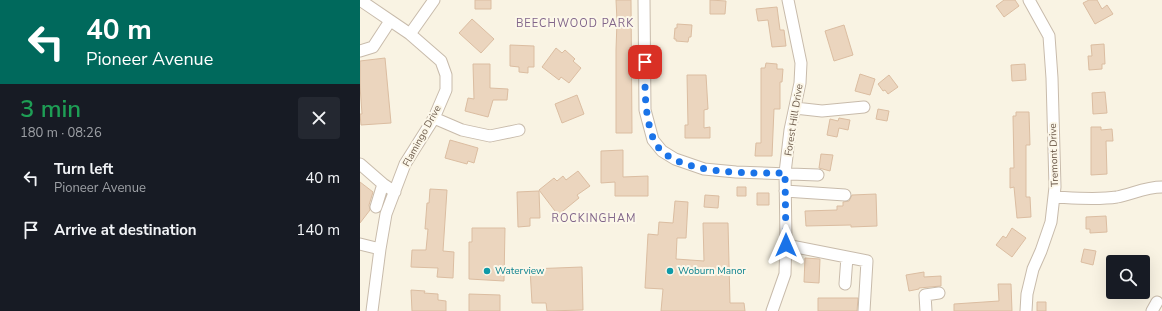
<!DOCTYPE html>
<html lang="en">
<head>
<meta charset="utf-8">
<style>
	body { margin:0; font-family:"Nunito Sans",sans-serif; background:#242831; color:#f1f3f6; height:100vh; display:flex; flex-direction:column; font-size:15px; white-space:nowrap }
	* { box-sizing:border-box; margin:0 }
	p { font-size:13px; color:#9ea1a6 }
	.icon { flex:none; width:22px; height:22px; fill:none; stroke:currentColor; stroke-width:2; stroke-linecap:round; stroke-linejoin:round }
	.map { position:relative; flex:1; overflow:hidden }
	.side { display:flex; flex-direction:column; background:#171b24; width:360px }
	.side>* { flex:none }
	.guide { background:#00695c; color:#fff; overflow:hidden }
	.tools { position:absolute; left:746px; top:255px; display:grid; gap:8px }
	.tools a { display:grid; place-items:center; width:44px; height:44px; border-radius:4px; background:#171b24; box-shadow:0 4px 16px #0002; font-size:20px }
	.pin { position:absolute; display:grid; place-items:center; width:34px; height:34px; color:#fff; margin:-17px; border-radius:8px; box-shadow:0 2px 6px #0006 }
	.me { position:absolute; width:44px; margin:-22px; rotate:0deg; stroke-linejoin:round; filter:drop-shadow(0 0 3px #0008) }
	.turn { display:flex; align-items:center; gap:14px; height:84px; padding:0 20px; font-size:18px }
	.turn .icon { width:52px; height:52px; stroke-width:2.5 }
	.turn b { display:block; font-size:28px; line-height:34px }
	.round { display:grid; place-items:center; flex:none; width:42px; height:42px; border-radius:4px; background:#242831 }
	.head { display:flex; align-items:center; justify-content:space-between; height:68px; padding:0 20px }
	h1 { font-size:24px; font-weight:600; line-height:30px; color:#1e9e55 }
	ul { padding:0; list-style:none }
	li { display:flex; align-items:center; gap:12px; height:52px; padding:0 20px }
	li div { flex:1 }
	li b { display:block; font-size:15px }
	li em { font-style:normal }
	main { display:flex; flex:1; min-height:0 }
	.map>svg:first-child { display:block }
	.building { fill:#ebd5be; stroke:#dbbda1 }
	.lines { fill:none; stroke-linecap:round; stroke-linejoin:round }
	.minor-casing { stroke:#c8bbab; stroke-width:13 }
	.minor { stroke:#fff; stroke-width:11 }
	.route { stroke:#1a73e8; stroke-width:7; stroke-dasharray:0 12.6 }
	.culture-dot { fill:#0f9aa8; stroke:#fcf7e9; stroke-width:1.5 }
	.labels { text-anchor:middle; dominant-baseline:central; stroke-width:4; stroke-linejoin:round; paint-order:stroke }
	.street-label { font-size:10px; fill:#6e5c4c; stroke:#fcf7e9 }
	.culture-label { font-size:10px; fill:#0d838f; stroke:#fcf7e9; text-anchor:start }
	.neighbourhood-label { font-size:11px; letter-spacing:1px; fill:#81658a; stroke:#fcf7e9 }
</style>
</head>
<body>
<main>
<section class="side">
<div class="guide">
<div class="turn"><svg class="icon" aria-label="left" viewBox="0 0 24 24"><path d="M17 20v-9H6M10 6l-5 5 5 5"/></svg><div><b>40 m</b>Pioneer Avenue</div></div>
</div>
<div class="head"><div><h1>3 min</h1><p>180 m · 08:26</p></div><a class="round"><svg class="icon" aria-label="close" viewBox="0 0 24 24"><path d="M6 6l12 12M18 6L6 18"/></svg></a></div>
<ul>
<li><svg class="icon" aria-label="left" viewBox="0 0 24 24"><path d="M17 20v-9H6M10 6l-5 5 5 5"/></svg><div><b>Turn left</b><p>Pioneer Avenue</p></div><em>40 m</em></li>
<li><svg class="icon" aria-label="arrive" viewBox="0 0 24 24"><path d="M6 21V4h12l-3 4 3 4H6"/></svg><div><b>Arrive at destination</b></div><em>140 m</em></li>
</ul>
</section>
<div class="map">
<svg width="802" height="311" viewBox="0 0 802 311">
	<rect width="100%" height="100%" fill="#f9f3e3"/>
	<path class="building" d="M 115,0 L 131,0 L 131,9 L 115,9 Z
		M 256,0 L 271,0 L 272,133 L 256,133 L 256,50 L 257,21 Z
		M 350,0 L 366,1 L 365,14 L 350,14 Z
		M 644,0 L 655,0 L 659,6 L 644,17 L 636,6 Z
		M 729,0 L 737,0 L 742,9 L 747,5 L 753,14 L 735,24 L 723,3 Z
		M 417,7 L 420,30 L 424,30 L 426,46 L 412,47 L 408,20 L 398,21 L 396,9 Z
		M 112,19 L 134,39 L 121,53 L 99,33 Z
		M 317,24 L 332,25 L 331,37 L 329,37 L 328,42 L 316,41 L 316,39 L 314,39 L 315,28 L 317,28 Z
		M 484,25 L 493,55 L 474,61 L 465,31 Z
		M 744,44 L 745,64 L 742,64 L 742,69 L 729,70 L 728,56 L 732,56 L 731,45 Z
		M 150,45 L 174,46 L 174,67 L 168,67 L 168,73 L 159,72 L 159,67 L 150,66 Z
		M 196,48 L 202,53 L 205,50 L 215,59 L 213,61 L 221,68 L 209,83 L 201,77 L 199,80 L 182,67 Z
		M 25,58 L 31,123 L 1,125 L 0,114 L 2,114 L 0,86 L 0,61 Z
		M 406,63 L 417,64 L 417,69 L 423,69 L 422,82 L 420,82 L 420,109 L 414,109 L 412,156 L 395,156 L 396,143 L 401,143 L 401,68 L 405,68 Z
		M 113,64 L 130,64 L 130,88 L 148,89 L 147,100 L 133,100 L 128,117 L 105,111 L 108,98 L 114,99 Z
		M 665,64 L 666,80 L 652,81 L 651,65 Z
		M 500,74 L 515,79 L 510,95 L 495,91 Z
		M 327,75 L 346,75 L 348,109 L 344,110 L 344,128 L 350,127 L 350,138 L 325,138 L 325,125 L 328,125 Z
		M 529,75 L 538,87 L 528,94 L 525,90 L 523,91 L 518,84 Z
		M 745,92 L 747,113 L 733,114 L 732,93 Z
		M 217,95 L 224,114 L 202,123 L 195,104 Z
		M 518,109 L 529,111 L 527,121 L 516,119 Z
		M 656,112 L 669,112 L 670,145 L 666,145 L 666,197 L 670,197 L 671,217 L 657,218 L 654,187 L 650,188 L 650,168 L 654,168 L 653,116 L 656,116 Z
		M 479,118 L 490,120 L 488,130 L 479,128 L 477,137 L 467,135 L 470,119 L 478,121 Z
		M 731,127 L 741,127 L 741,130 L 752,129 L 753,141 L 746,141 L 747,174 L 731,175 Z
		M 90,140 L 118,148 L 114,163 L 108,161 L 107,164 L 85,158 Z
		M 263,150 L 263,177 L 288,176 L 288,196 L 255,196 L 255,182 L 241,183 L 241,151 Z
		M 461,154 L 473,155 L 470,171 L 459,168 Z
		M 218,171 L 230,186 L 217,195 L 219,198 L 198,215 L 179,190 L 194,178 L 197,181 L 203,176 L 206,180 Z
		M 0,182 L 13,192 L 9,205 L 10,210 L 0,223 Z
		M 377,187 L 386,187 L 386,196 L 377,196 Z
		M 70,189 L 87,190 L 83,251 L 94,252 L 93,278 L 77,277 L 78,268 L 51,267 L 52,250 L 66,250 L 68,229 L 65,229 L 67,203 L 69,203 Z
		M 179,191 L 180,218 L 170,218 L 170,226 L 158,227 L 157,192 Z
		M 397,193 L 409,193 L 409,205 L 397,205 Z
		M 516,194 L 517,226 L 491,227 L 491,225 L 446,226 L 445,211 L 477,210 L 477,206 L 483,206 L 483,202 L 489,201 L 492,195 Z
		M 345,195 L 359,196 L 358,208 L 344,207 Z
		M 315,201 L 328,202 L 326,238 L 317,238 L 316,259 L 344,261 L 343,223 L 368,223 L 370,303 L 384,303 L 385,311 L 301,311 L 303,289 L 285,288 L 288,234 L 298,235 L 299,222 L 313,223 Z
		M 746,216 L 747,232 L 730,233 L 730,229 L 726,229 L 726,217 Z
		M 112,228 L 145,228 L 144,281 L 109,279 L 109,242 L 112,242 Z
		M 652,228 L 666,238 L 652,257 L 636,245 L 643,236 L 646,238 Z
		M 724,249 L 736,251 L 733,265 L 721,262 Z
		M 445,258 L 460,259 L 459,283 L 444,282 Z
		M 222,267 L 223,310 L 187,311 L 186,303 L 172,303 L 170,269 Z
		M 564,272 L 564,277 L 581,276 L 581,286 L 559,288 L 559,289 L 549,291 L 546,275 Z
		M 638,284 L 651,284 L 652,311 L 594,311 L 594,304 L 639,301 Z
		M 51,290 L 65,291 L 64,293 L 78,294 L 78,300 L 86,301 L 86,311 L 52,311 Z
		M 109,294 L 140,295 L 140,311 L 109,311 Z
		M 458,298 L 498,298 L 497,311 L 458,311 Z
		M 677,302 L 686,302 L 686,311 L 677,311 Z"/>
	<g class="lines">
		<defs>
			<path id="minor" d="M 0,0 L 50,34 L 81,61 L 86,75 L 86,90 L 74,118 L 45,164 L 26,214 L 20,249 L 12,311
				M 284,0 L 285,110 L 293,140 L 302,151 L 315,159 L 344,169 L 376,172 L 458,175
				M 50,34 L 74,0
				M 0,51 L 13,47 L 30,21
				M 435,108 L 462,111 L 504,107
				M 74,118 L 102,130 L 130,136 L 159,130
				M 0,164 L 23,184 L 35,192
				M 425,191 L 485,195
				M 695,197 C 715,198 737,200 757,197 C 772,194 786,187 802,187
				M 16,207 L 23,184
				M 0,244 L 20,249
				M 426,245 L 507,261 L 504,311
				M 485,284 L 487,257
				M 412,311 L 425,274 L 426,240 L 425,173 L 430,130 L 440,83 L 441,63 L 428,0
				M 566,311 L 565,295 L 579,293
				M 666,311 L 667,294 L 673,269 L 681,251 L 691,222 L 695,187 L 692,78 L 689,36 L 669,0
				M 792,311 L 797,302"/>
		</defs>
		<use href="#minor" class="minor-casing"/>
		<use href="#minor" class="minor"/>
	</g>
	<g class="lines">
		<path class="route" d="M 285,62 C 285,88 284,113 293,138 C 306,176 392,173 425,173 L 426,245"/>
	</g>
	<g class="culture-dot">
		<circle cx="127" cy="271" r="4"/>
		<circle cx="310" cy="271" r="4"/>
	</g>
	<g class="labels">
		<g class="street-label">
			<text transform="translate(434 120) rotate(-81)">Forest Hill Drive</text>
			<text transform="translate(62 136) rotate(-61)">Flamingo Drive</text>
			<text transform="translate(694 155) rotate(-92)">Tremont Drive</text>
		</g>
		<g class="culture-label">
			<text x="135" y="271">Waterview</text>
			<text x="318" y="271">Woburn Manor</text>
		</g>
		<g class="neighbourhood-label">
			<text x="215" y="23">BEECHWOOD PARK</text>
			<text x="234" y="218">ROCKINGHAM</text>
		</g>
	</g>
</svg>
<div class="tools">
<a><svg class="icon" aria-label="search" viewBox="0 0 24 24"><circle cx="10" cy="10" r="6"/><path d="M15 15l6 6"/></svg></a>
</div>
<div class="pin" style="left:285px;top:62px;background:#d93025"><svg class="icon" aria-label="arrive" viewBox="0 0 24 24"><path d="M6 21V4h12l-3 4 3 4H6"/></svg></div>
<svg class="me" style="left:426px;top:245px" viewBox="-20 -20 40 40"><path d="M0-17L14 15 0 8-14 15z" fill="#1a73e8" stroke="#fff" stroke-width="4"/></svg>
</div>
</main>
</body>
</html>
